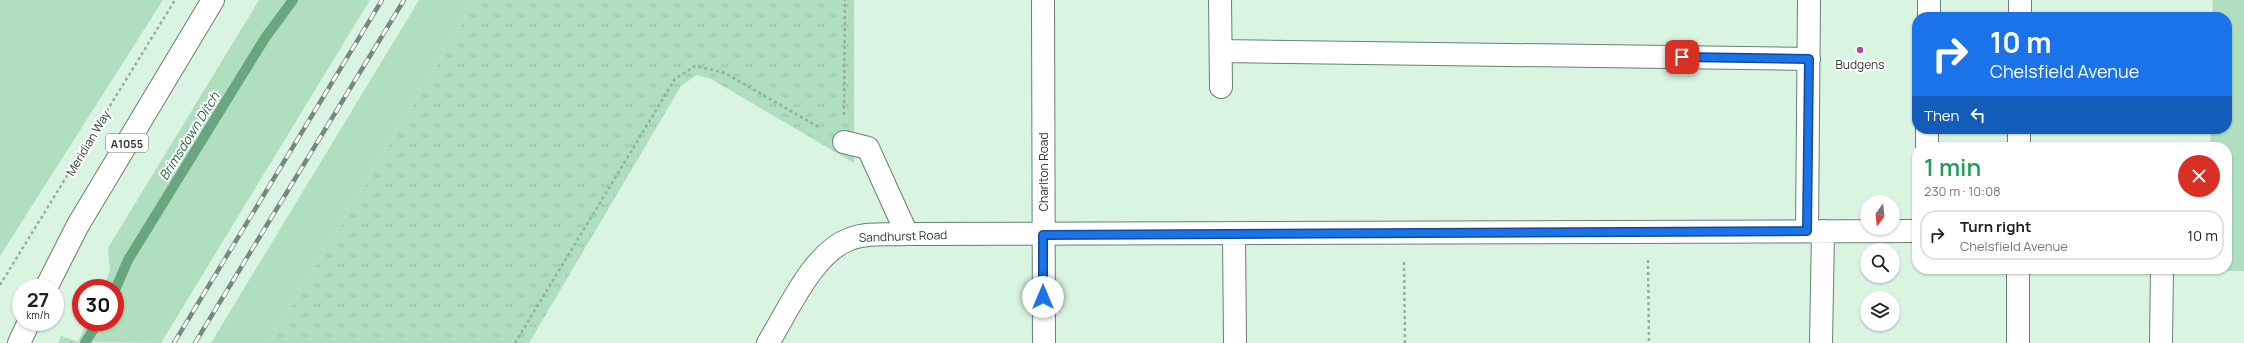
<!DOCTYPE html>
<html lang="en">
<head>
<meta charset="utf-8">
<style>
	body { margin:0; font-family:Manrope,sans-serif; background:#f2f2f2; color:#222; height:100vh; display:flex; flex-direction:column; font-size:15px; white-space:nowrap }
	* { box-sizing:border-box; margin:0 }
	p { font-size:13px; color:#767676 }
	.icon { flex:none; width:22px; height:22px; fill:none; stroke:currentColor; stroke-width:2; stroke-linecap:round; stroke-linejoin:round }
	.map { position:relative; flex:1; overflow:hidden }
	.details { position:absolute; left:1912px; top:142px; width:320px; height:132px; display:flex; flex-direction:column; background:#fff; border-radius:16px; box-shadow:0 1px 3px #0004 }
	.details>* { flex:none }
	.guide { position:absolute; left:1912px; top:12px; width:320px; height:122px; border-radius:16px; box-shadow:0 1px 3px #0004; background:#1a73e8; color:#fff; overflow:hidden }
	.needle { width:26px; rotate:195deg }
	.fabs { position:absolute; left:1860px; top:195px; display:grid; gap:8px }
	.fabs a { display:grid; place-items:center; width:40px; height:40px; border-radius:50%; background:#fff; box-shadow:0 1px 3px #0004; font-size:20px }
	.speed { position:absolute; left:12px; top:279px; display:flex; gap:8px; font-size:20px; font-weight:700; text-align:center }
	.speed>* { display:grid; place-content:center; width:52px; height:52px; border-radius:50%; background:#fff; box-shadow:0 1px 3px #0004; line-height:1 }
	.speed small { font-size:10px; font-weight:400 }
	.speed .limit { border:6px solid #d22; background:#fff; color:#111 }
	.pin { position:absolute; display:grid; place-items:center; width:34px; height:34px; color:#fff; margin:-17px; border-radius:8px; box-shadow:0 2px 6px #0006 }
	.me { position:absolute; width:44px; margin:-22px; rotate:0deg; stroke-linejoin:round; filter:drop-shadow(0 0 3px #0008) }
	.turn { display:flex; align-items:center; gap:14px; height:84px; padding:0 12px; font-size:18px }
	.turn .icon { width:52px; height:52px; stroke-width:2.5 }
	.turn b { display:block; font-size:28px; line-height:34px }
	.then { display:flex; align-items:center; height:38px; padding:0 12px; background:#0003; gap:8px; font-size:15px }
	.round { display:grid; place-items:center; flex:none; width:42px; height:42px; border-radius:21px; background:#f2f2f2 }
	.summary { display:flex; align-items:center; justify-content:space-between; height:68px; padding:0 12px }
	h1 { font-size:24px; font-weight:600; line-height:30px; color:#1e9e55 }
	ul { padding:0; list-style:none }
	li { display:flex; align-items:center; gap:12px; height:50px; margin:0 8px 6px; padding:0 4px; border:2px solid #e0e0e0; border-radius:16px }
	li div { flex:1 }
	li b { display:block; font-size:15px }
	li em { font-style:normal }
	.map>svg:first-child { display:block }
	.grass { fill:#afdfbf }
	.forest { fill:url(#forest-firs) }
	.park { fill:url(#park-tufts) }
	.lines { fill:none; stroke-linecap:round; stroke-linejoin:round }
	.stream { stroke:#69a680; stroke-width:10 }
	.minor-casing { stroke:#678070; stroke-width:24 }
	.major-casing { stroke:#678070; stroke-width:24 }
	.path { stroke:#98ae9f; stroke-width:2.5; stroke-dasharray:3 3; stroke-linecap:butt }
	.minor { stroke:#fff; stroke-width:22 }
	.major { stroke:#fff; stroke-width:22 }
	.rail-casing { stroke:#76897c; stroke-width:4.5 }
	.rail { stroke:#fff; stroke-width:3; stroke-dasharray:9; stroke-linecap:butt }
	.route-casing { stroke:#114b97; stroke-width:10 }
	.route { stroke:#1a73e8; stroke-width:7 }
	.poi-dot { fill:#b746a2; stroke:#fff; stroke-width:1.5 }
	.labels { text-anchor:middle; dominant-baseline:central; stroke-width:4; stroke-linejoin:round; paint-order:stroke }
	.shield { fill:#fff; stroke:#6c746f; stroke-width:1 }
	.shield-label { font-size:11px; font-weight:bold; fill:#2d3831 }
	.poi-label { font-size:12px; fill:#2d3831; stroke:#fff }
	.street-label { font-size:12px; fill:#2d3831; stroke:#fff }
	.water-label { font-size:13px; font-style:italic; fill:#1f643f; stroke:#fff }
</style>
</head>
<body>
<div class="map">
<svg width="2244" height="343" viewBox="0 0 2244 343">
	<defs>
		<pattern id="forest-firs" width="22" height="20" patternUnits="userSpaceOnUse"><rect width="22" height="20" fill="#afdfbf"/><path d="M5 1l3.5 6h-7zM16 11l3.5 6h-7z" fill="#97c0a5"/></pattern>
		<pattern id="park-tufts" width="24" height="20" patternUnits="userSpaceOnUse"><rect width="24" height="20" fill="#afdfbf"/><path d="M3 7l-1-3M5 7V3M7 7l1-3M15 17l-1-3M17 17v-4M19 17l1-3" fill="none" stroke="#97c0a5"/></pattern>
	</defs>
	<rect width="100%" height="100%" fill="#d9f5e2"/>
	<path class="grass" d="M 0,0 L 163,0 L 0,256 Z
		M 259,0 L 370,0 L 161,343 L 78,342 L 87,322 L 115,322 L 115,288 L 103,288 L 110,271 L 108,248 Z
		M 419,0 L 476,0 L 269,343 L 211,343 Z
		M 2213,0 L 2244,0 L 2244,271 L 2208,271 L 2208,269 L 2227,269 L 2227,147 L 2210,147 L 2211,129 L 2227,129 L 2227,17 L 2212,17 Z"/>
	<path class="forest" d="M 61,336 L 81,343 L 58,343 Z"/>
	<path class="park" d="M 476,0 L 854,0 L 854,163 L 711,79 L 697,75 L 681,86 L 529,343 L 269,343 Z"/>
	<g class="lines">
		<path class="stream" d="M 115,290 L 128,260 L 265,38 L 293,0
			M 85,343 L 98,322"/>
		<defs>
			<path id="minor" d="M 1043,0 L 1044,343
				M 1220,0 L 1221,87
				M 1929,17 L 1929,0
				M 2020,17 L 2020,0
				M 1221,51 L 1809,59
				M 844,142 L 868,148 L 907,234
				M 1927,147 L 1927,129
				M 2019,147 L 2019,129
				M 1807,231 L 1809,0
				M 1234,234 L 1235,343
				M 2018,269 L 2018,343
				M 768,343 C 788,311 813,252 850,239 C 866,232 890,235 907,234 L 1917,231
				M 1821,343 L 1823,231
				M 2161,343 L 2162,269"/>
			<path id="major" d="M 46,288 L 78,225 L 213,0
				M 19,343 L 29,322"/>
		</defs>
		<use href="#minor" class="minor-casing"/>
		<use href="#major" class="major-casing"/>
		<path class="path" d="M 844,115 L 845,0
			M 1648,260 L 1649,343
			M 1404,262 L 1405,343
			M 0,285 L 175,0
			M 515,343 L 675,79 L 695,66 L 725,73 L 820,128"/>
		<use href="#minor" class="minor"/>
		<use href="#major" class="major"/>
		<defs>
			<path id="rail" d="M 174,343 L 382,0
				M 195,343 L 404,0"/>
		</defs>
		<use href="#rail" class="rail-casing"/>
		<use href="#rail" class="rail"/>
	</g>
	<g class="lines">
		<defs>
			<path id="route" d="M 1043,297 L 1043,235 L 1807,231 L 1809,59 L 1682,57"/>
		</defs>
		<use href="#route" class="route-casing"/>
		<use href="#route" class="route"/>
	</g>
	<circle class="poi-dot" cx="1860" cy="50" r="4"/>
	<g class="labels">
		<rect class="shield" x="106" y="134" width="42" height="18" rx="3"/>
		<g class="shield-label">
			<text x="127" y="143">A1055</text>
		</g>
		<g class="poi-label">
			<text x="1860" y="64">Budgens</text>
		</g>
		<g class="street-label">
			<text transform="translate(88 143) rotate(-59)">Meridian Way</text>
			<text transform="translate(1043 172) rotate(-90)">Charlton Road</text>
			<text transform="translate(903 236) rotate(-2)">Sandhurst Road</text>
		</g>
		<g class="water-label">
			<text transform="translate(189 136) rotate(-58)">Brimsdown Ditch</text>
		</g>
	</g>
</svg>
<div class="fabs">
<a><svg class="needle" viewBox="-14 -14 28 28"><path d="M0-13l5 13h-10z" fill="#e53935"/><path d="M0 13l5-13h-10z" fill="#767676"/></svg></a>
<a><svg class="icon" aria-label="search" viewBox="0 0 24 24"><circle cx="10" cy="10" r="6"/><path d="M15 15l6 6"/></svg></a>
<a><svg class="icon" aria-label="layers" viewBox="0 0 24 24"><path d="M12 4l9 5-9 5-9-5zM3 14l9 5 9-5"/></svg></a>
</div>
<div class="speed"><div>27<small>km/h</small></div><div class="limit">30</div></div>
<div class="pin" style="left:1682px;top:57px;background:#d93025"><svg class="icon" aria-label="arrive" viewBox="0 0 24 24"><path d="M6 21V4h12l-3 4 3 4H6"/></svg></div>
<svg class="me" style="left:1043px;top:297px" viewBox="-20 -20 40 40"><circle r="19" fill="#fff"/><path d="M0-13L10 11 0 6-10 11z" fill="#1a73e8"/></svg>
<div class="guide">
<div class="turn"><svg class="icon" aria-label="right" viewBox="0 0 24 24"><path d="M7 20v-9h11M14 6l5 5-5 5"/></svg><div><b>10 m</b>Chelsfield Avenue</div></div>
<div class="then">Then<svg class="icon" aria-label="left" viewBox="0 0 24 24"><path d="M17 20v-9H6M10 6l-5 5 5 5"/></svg></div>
</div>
<section class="details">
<div class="summary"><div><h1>1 min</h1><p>230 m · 10:08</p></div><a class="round" style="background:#d93025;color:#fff"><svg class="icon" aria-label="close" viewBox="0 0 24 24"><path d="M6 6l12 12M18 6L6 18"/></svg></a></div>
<ul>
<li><svg class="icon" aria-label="right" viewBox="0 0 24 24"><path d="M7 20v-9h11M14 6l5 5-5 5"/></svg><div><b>Turn right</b><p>Chelsfield Avenue</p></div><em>10 m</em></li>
</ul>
</section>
</div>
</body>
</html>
